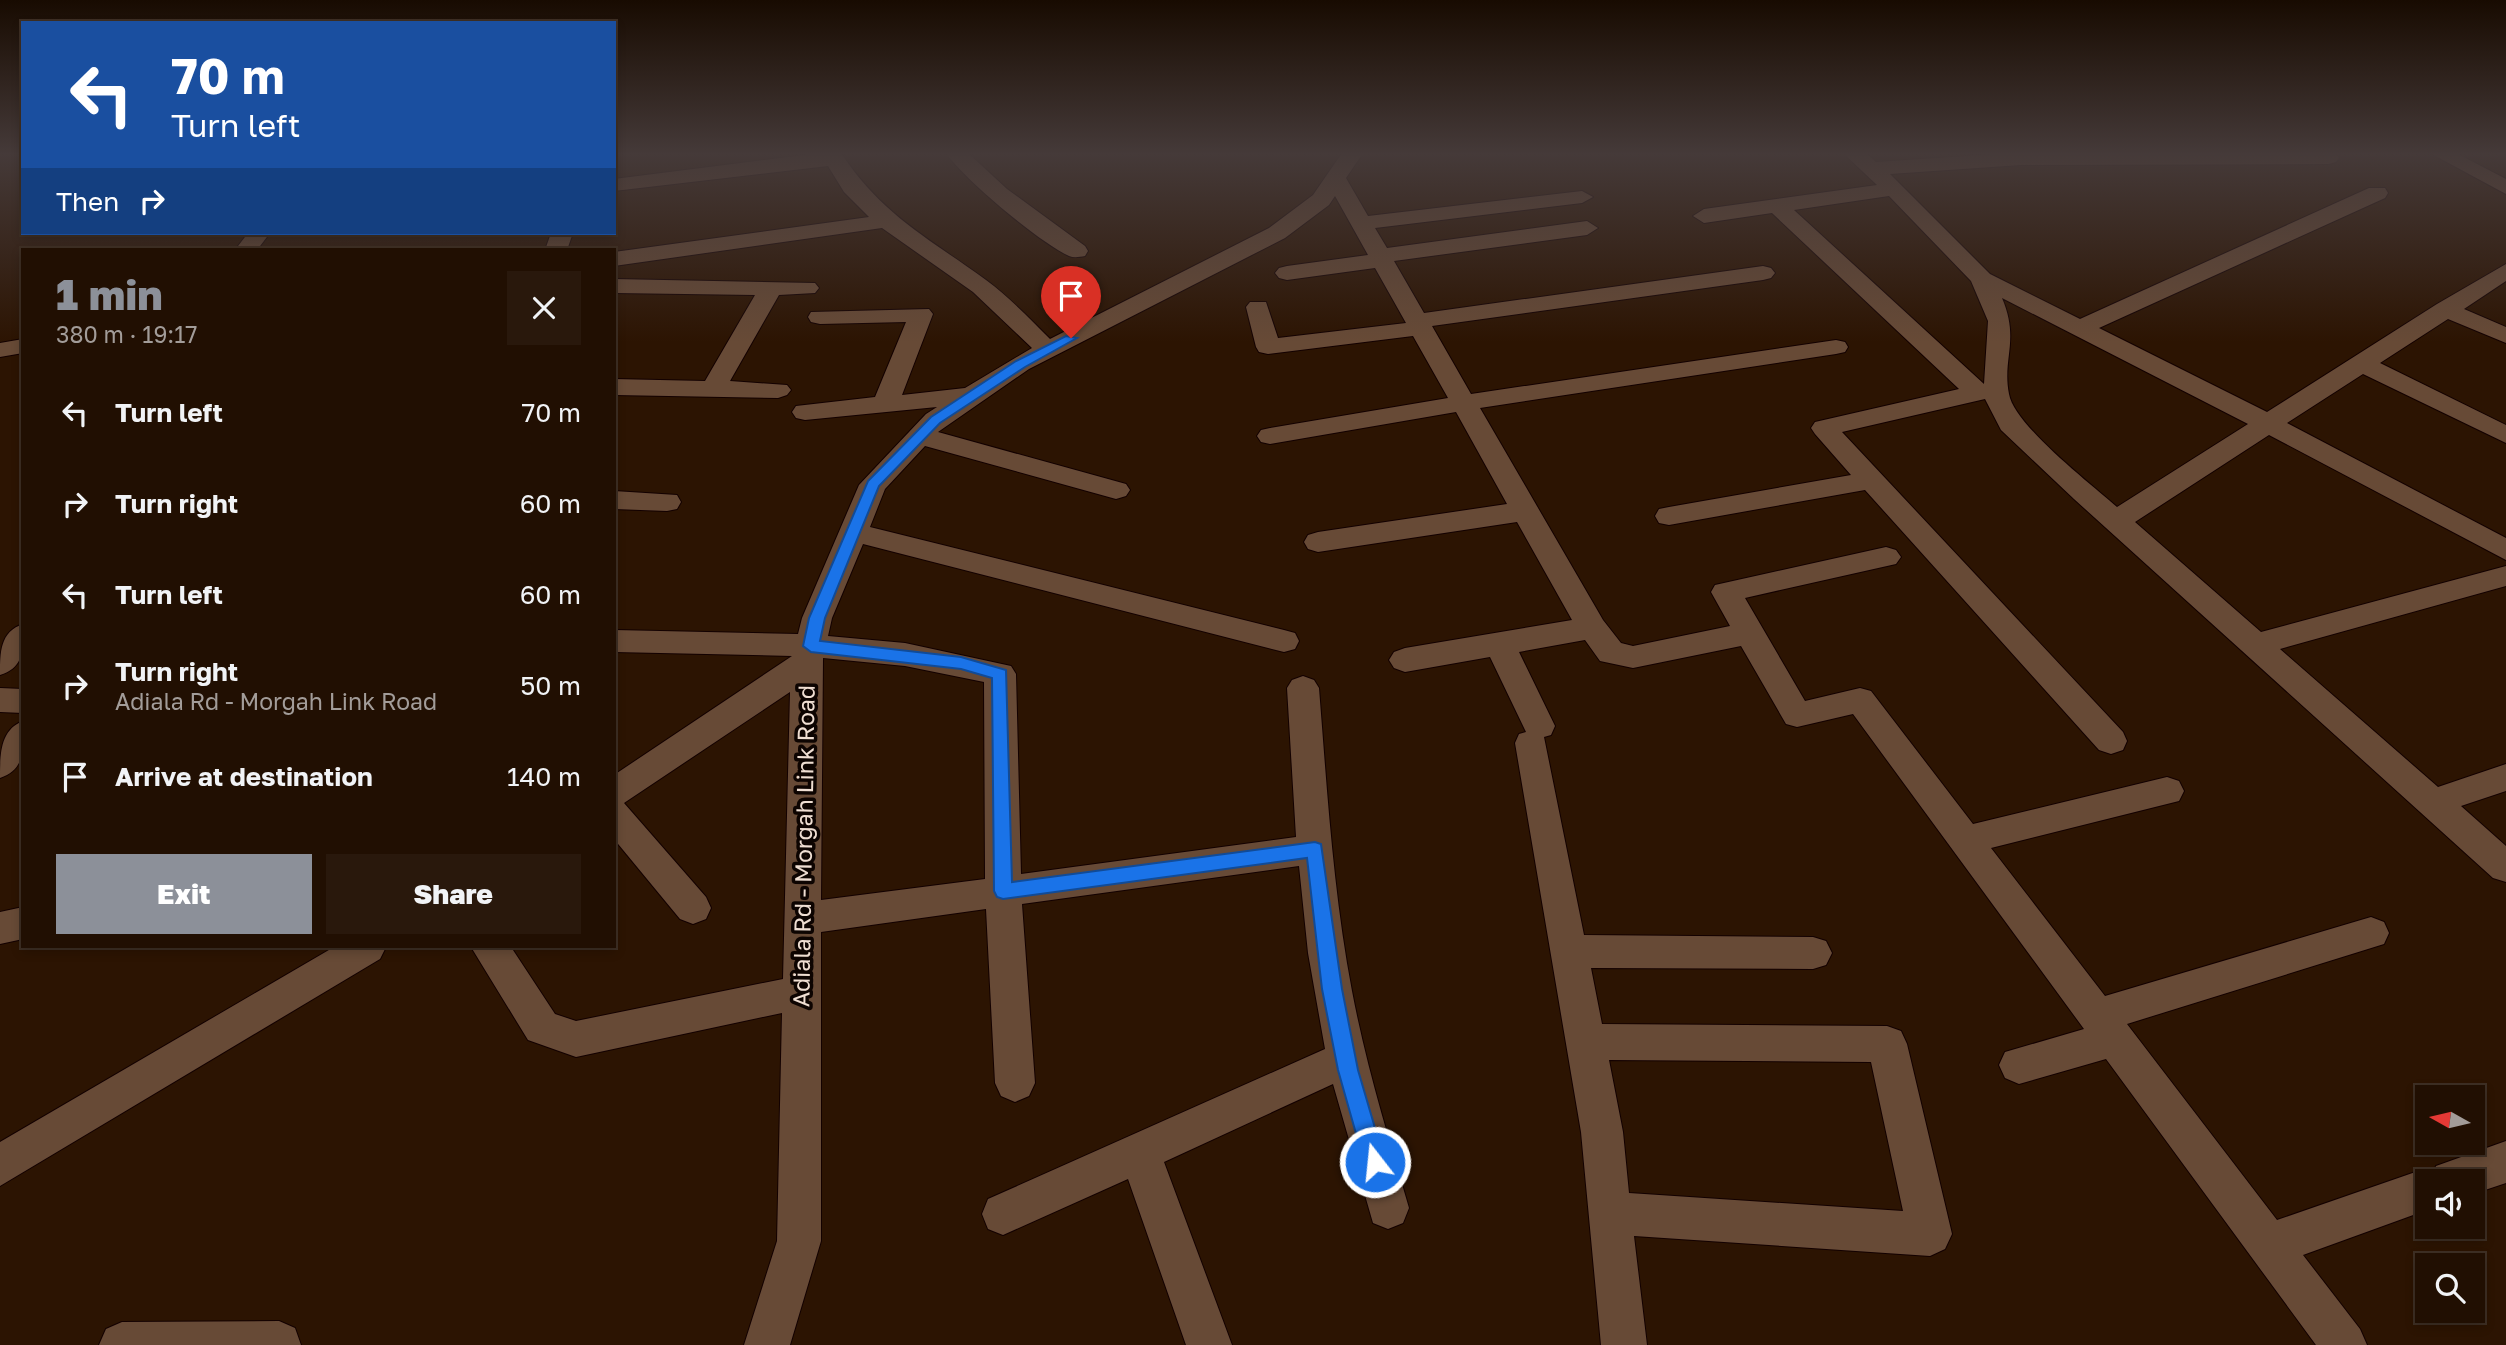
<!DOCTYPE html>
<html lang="en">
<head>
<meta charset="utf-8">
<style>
	body { margin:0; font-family:"Golos Text",sans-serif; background:#29180c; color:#f1f3f6; height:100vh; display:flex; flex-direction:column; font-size:26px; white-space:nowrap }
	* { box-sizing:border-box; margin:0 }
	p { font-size:23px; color:#a29c99 }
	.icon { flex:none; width:38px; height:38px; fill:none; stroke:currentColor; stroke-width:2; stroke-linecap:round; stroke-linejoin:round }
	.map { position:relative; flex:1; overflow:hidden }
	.side { position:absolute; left:21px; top:248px; width:595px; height:700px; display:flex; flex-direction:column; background:#210f02; border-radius:0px; box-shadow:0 4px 10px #0003,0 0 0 2px #3e2f24 }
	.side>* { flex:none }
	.top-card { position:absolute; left:21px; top:21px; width:595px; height:214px; border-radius:0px; box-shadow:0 4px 10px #0003,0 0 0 2px #3e2f24; background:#1a4fa0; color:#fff; overflow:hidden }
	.needle { width:46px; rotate:278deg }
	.controls { position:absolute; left:2415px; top:1085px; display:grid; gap:14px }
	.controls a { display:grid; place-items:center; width:70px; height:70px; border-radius:0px; background:#210f02; box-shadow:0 4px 10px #0003,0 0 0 2px #3e2f24; font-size:35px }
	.pin { position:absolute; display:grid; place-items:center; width:60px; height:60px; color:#fff; margin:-72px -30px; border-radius:50% 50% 50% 0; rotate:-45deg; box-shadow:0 0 7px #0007 }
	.pin .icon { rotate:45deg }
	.me { position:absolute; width:77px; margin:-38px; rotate:344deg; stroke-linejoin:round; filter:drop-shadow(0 0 5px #0008) }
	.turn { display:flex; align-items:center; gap:24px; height:147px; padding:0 35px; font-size:32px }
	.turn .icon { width:91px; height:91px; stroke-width:2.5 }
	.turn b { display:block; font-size:49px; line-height:60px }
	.then { display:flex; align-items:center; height:66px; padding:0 35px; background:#0003; gap:14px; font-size:26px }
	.round { display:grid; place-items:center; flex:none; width:74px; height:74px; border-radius:0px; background:#29180c }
	.summary { display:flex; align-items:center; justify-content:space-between; height:119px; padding:0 35px }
	h1 { font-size:42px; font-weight:800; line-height:52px; color:#8c9099 }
	.button { display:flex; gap:14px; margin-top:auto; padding:14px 35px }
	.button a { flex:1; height:80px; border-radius:0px; background:#8c9099; color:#fff; font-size:28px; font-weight:800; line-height:80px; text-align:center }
	.button a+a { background:#29180c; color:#f1f3f6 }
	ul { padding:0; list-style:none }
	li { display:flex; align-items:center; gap:21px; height:91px; padding:0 35px }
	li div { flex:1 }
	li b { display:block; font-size:26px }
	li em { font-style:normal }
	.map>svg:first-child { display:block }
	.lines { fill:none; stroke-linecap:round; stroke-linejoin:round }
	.street-casing { stroke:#130100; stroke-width:2 }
	.street { fill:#674a36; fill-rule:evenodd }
	.route { fill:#1a73e8; stroke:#114b97; stroke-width:2 }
	.labels { text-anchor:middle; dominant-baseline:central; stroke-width:7; stroke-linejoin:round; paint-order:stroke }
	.street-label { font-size:23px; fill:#efded2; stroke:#0d0401 }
</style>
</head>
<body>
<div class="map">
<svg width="2506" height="1345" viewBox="0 0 2506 1345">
	<rect width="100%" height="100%" fill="#2c1402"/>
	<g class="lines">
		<defs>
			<path id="street" d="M 820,153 L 841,153 C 883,216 927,237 986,280 C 1009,297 1030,319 1050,339 L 1269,228 L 1313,195 L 1342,153 L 1363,153 L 1346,178 L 1368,216 L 1582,191 L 1593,197 L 1582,203 L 1375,228 L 1387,248 L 1587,221 L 1598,228 L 1587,235 L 1394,261 L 1424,313 L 1763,266 L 1771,268 L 1775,273 L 1771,278 L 1763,280 L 1432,326 L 1471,394 L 1836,340 L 1845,342 L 1848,347 L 1845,352 L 1836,354 L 1480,408 L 1603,620 L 1621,643 L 1633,646 L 1730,626 L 1711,592 L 1715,585 L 1886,547 L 1896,550 L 1901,557 L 1896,564 L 1745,598 L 1805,701 L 1860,688 L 1871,691 L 1973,824 L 2167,777 L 2179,781 L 2184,791 L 2179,801 L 1991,848 L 2105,996 L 2371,917 L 2384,922 L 2389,933 L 2384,944 L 2127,1024 L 2277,1220 L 2427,1168 L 2434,1171 L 2436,1166 L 2506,1141 L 2506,1183 L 2473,1194 L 2473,1181 L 2427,1181 L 2427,1210 L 2303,1255 L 2360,1329 L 2367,1345 L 2316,1345 L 2106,1059 L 2019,1084 L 2005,1078 L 1999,1065 L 2005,1052 L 2084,1029 L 1853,714 L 1797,727 L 1786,724 L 1741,646 L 1633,668 L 1600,661 L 1585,640 L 1519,652 L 1555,726 L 1551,735 L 1544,737 L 1584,935 L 1813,937 L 1826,941 L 1832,953 L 1826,965 L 1813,969 L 1591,968 L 1602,1024 L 1887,1026 L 1901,1031 L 1907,1044 L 1952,1234 L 1945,1249 L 1930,1256 L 1634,1236 L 1647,1345 L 1601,1345 L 1581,1132 L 1515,743 L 1519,734 L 1526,732 L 1490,657 L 1405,672 L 1394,668 L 1389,660 L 1394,652 L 1405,648 L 1572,620 L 1517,522 L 1318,552 L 1308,549 L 1304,542 L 1308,535 L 1318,532 L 1507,504 L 1456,412 L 1270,444 L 1261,442 L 1257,436 L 1261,430 L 1270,428 L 1448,398 L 1413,336 L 1268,354 L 1259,352 L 1256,347 L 1246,307 L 1250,302 L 1266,302 L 1278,338 L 1406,323 L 1375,268 L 1287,280 L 1279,278 L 1275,273 L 1279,268 L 1287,266 L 1368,255 L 1335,196 L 1329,205 L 1285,238 L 1029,369 L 938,432 L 1126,484 L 1130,490 L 1126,496 L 1116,499 L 925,446 L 885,489 L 870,527 L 1284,630 L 1295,633 L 1299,641 L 1295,649 L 1284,652 L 863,544 L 832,618 L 828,636 L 905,643 L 1011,666 L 1016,674 L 1021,874 L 1296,837 L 1287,688 L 1292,680 L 1303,676 L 1314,680 L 1319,688 C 1327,789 1333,891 1352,991 C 1366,1065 1388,1136 1409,1208 L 1403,1223 L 1388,1229 L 1373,1223 L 1333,1084 L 1164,1162 L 1232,1345 L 1186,1345 L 1128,1179 L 1003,1235 L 988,1229 L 982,1214 L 988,1199 L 1325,1049 L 1308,953 L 1299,866 L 1022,904 L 1035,1083 L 1029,1096 L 1015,1102 L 1001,1096 L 995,1083 L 986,909 L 821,932 L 821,1241 L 790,1345 L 744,1345 L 777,1241 L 782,1013 L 576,1057 L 528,1040 L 471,947 L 511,947 L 555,1014 L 576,1021 L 783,979 L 790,692 L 624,803 L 706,897 L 711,908 L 706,919 L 693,924 L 680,919 L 614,839 L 614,775 L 792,656 L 614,652 L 614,630 L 798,634 L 802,618 L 859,485 L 926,414 L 937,407 L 805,420 L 796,418 L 792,412 L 796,406 L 875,397 L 906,322 L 820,324 L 811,322 L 808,317 L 811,312 L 929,309 L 933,314 L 902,395 L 965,388 L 1032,348 L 973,292 L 882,228 L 614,266 L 614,252 L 869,217 L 844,192 L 828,166 L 614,191 L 614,179 ZM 823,658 L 905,666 L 984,682 L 985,879 L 821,900 ZM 1609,1060 L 1871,1062 L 1903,1211 L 1629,1193 L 1623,1132 Z
				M 946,153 L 968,153 L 1007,189 L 1085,246 L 1088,251 L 1085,256 C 1079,257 1074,258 1069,256 C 1039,242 965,180 946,153 Z
				M 1843,153 L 1866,153 L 1876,162 L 2012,153 L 2336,154 L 2339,158 L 2336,162 L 2329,164 L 2021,165 L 1890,174 L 1990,274 L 2080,319 L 2369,188 L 2385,188 L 2388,193 L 2385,198 L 2099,328 L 2267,412 L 2437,304 L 2506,264 L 2506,281 L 2464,309 L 2506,327 L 2506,343 L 2448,319 L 2380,363 L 2506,425 L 2506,443 L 2363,374 L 2287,423 L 2506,538 L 2506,560 L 2269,435 L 2135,522 L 2261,632 L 2506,566 L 2506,586 L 2280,649 L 2438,787 L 2506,764 L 2506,791 L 2461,806 L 2506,846 L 2506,882 L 2493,878 L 2074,499 L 2001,430 L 1985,399 L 1842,432 L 2123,732 L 2127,741 L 2123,750 L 2111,754 L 2099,750 L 1865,490 L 1669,525 L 1659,523 L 1655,516 L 1659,509 L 1669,507 L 1851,475 L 1815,434 L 1811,428 L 1815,422 L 1959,389 L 1772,213 L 1704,223 L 1693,216 L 1704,209 L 1877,185 ZM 1889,196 L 1971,281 L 1988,321 L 1984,384 L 1794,210 ZM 2002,298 L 2248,424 L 2117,507 C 2092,485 2014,425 2009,394 C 2002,358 2020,340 2002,298 Z
				M 2430,153 L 2456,153 L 2506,179 L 2506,194 Z
				M 248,233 L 270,233 L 257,250 L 235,250 Z
				M 551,233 L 573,233 L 567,250 L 545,250 Z
				M 614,279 L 815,283 L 819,288 L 815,293 L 779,295 L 730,381 L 787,385 L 791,390 L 787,395 L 778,398 L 614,395 L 614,379 L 705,381 L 755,295 L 614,293 Z
				M 23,339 L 23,353 L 0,357 L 0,343 Z
				M 614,491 L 677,495 L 681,502 L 677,509 L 667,511 L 614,509 Z
				M 23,624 C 23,647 26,667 0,675 C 0,652 0,632 23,624 Z
				M 0,688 L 23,689 L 23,713 L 0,712 Z
				M 23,721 C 23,746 27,769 0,778 C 0,754 0,730 23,721 Z
				M 23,907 L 23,939 L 0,944 L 0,912 Z
				M 334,947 L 386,947 L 380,959 L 0,1186 L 0,1142 Z
				M 279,1321 L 295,1328 L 301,1345 L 99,1345 L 106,1329 L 122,1322 Z"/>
		</defs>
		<use href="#street" class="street-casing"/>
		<use href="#street" class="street"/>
	</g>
	<linearGradient id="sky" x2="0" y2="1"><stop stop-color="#180b01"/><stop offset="0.45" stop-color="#453a39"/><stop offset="1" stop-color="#453a39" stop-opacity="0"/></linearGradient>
	<rect width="2506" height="342" fill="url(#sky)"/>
	<path class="route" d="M 1066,336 L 1077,338 L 1025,367 L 940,423 L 879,486 L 825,618 L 820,641 L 961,657 L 1006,670 L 1012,882 L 1315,842 L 1321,844 L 1342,989 L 1358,1070 L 1385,1162 L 1382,1170 L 1375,1173 L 1367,1170 L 1364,1162 L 1338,1070 L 1322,989 L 1307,858 L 1003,899 L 997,897 L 994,891 L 992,678 L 961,669 L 811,652 L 803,646 L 809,618 L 868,481 L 931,417 L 1016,361 Z"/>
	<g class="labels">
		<g class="street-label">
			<text transform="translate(803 846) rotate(-89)">Adiala Rd - Morgah Link Road</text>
		</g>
	</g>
</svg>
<div class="controls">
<a><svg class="needle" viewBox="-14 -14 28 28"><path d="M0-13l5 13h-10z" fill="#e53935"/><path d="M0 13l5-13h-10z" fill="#a29c99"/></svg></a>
<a><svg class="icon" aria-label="sound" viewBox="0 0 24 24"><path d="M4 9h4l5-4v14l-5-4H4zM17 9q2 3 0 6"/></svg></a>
<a><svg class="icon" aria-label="search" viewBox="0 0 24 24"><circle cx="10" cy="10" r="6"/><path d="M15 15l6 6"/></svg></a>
</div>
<div class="pin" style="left:1071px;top:338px;background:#d93025"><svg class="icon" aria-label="arrive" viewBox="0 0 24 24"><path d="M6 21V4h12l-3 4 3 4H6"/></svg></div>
<svg class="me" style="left:1375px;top:1162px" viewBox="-20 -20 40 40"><circle r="17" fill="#1a73e8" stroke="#fff" stroke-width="3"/><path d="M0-11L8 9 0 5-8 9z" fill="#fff"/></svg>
<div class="top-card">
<div class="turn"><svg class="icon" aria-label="left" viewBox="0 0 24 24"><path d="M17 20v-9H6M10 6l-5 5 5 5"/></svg><div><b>70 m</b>Turn left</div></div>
<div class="then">Then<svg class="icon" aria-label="right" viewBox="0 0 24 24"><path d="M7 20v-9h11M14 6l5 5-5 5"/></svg></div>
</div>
<section class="side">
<div class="summary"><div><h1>1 min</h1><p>380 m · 19:17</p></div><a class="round"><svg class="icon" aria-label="close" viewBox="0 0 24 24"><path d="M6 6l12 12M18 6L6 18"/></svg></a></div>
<ul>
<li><svg class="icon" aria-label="left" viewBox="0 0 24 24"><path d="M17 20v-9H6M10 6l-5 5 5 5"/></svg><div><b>Turn left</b></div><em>70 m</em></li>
<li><svg class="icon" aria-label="right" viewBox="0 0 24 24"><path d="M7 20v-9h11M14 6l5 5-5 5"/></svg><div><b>Turn right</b></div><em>60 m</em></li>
<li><svg class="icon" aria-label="left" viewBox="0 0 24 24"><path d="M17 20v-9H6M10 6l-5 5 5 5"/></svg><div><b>Turn left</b></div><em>60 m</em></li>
<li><svg class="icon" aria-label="right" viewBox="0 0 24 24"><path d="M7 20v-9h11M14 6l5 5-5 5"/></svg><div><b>Turn right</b><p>Adiala Rd - Morgah Link Road</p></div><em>50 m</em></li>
<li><svg class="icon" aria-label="arrive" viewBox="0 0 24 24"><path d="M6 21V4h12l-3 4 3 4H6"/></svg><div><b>Arrive at destination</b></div><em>140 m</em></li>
</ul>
<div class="button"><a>Exit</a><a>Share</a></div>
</section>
</div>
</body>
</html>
